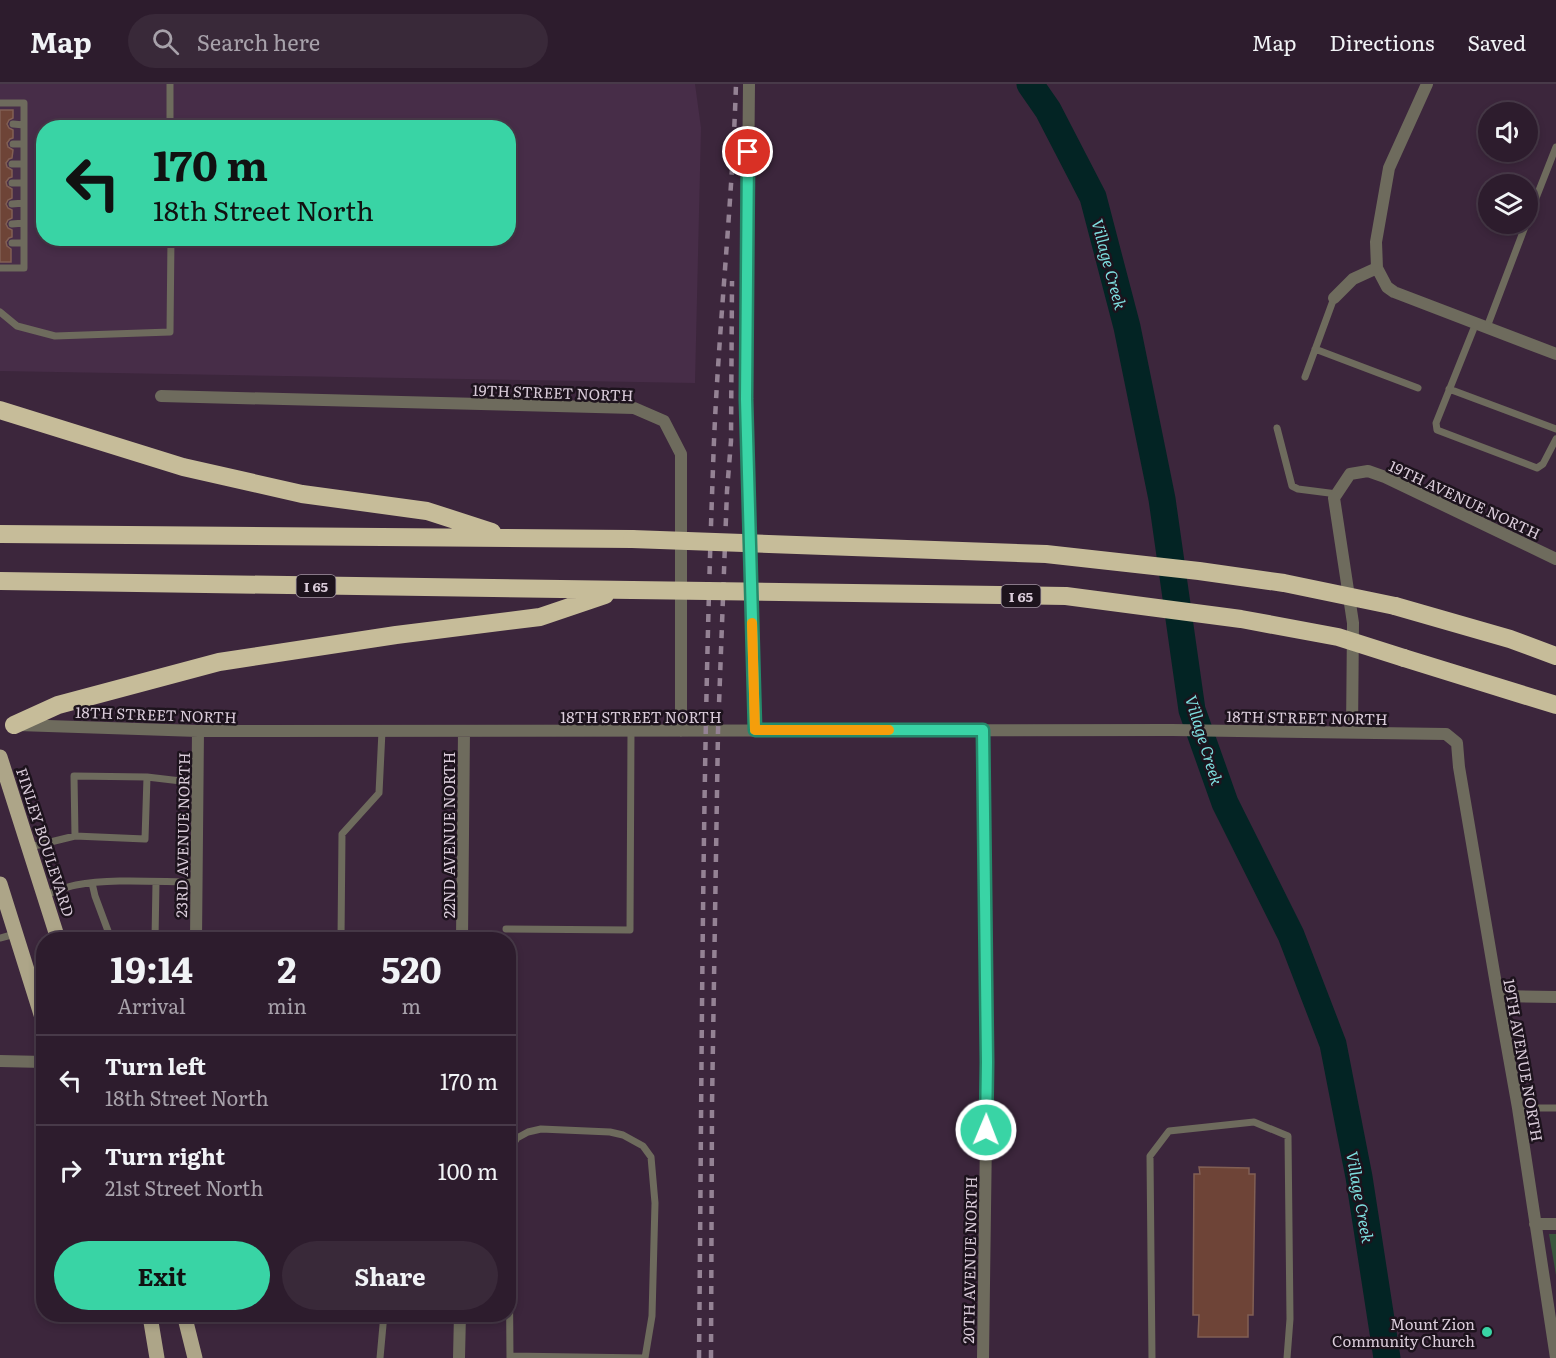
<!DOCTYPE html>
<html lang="en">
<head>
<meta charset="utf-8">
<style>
	body { margin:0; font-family:Literata,serif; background:#392939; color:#f1f3f6; height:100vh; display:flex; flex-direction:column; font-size:22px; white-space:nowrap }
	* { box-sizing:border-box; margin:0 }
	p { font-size:20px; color:#a7a1aa }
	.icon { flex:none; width:33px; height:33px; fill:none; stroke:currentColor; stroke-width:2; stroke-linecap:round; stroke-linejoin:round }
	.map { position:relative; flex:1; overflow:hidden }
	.drawer { position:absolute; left:36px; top:848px; width:480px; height:390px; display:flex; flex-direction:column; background:#2d1c2d; border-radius:24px; box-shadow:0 3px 9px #0003,0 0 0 2px #483a49 }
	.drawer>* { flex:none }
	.banner { position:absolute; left:36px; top:36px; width:480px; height:126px; border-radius:24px; box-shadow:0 3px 9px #0003,0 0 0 2px #483a49; background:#39d4a5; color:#111; overflow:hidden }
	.fabs { position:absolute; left:1478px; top:18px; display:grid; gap:12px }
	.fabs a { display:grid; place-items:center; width:60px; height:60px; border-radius:50%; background:#2d1c2d; box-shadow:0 3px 9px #0003,0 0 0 2px #483a49; font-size:30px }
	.pin { position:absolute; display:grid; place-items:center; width:51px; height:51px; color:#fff; margin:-26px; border:3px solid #fff; border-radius:50%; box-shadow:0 2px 6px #0007 }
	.me { position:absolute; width:66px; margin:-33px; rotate:1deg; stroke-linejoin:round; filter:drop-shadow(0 0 4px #0008) }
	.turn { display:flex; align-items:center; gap:21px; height:126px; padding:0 18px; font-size:27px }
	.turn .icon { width:78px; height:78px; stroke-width:2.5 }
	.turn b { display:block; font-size:42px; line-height:51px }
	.eta { display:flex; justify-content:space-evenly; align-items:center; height:102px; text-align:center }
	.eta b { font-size:36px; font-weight:700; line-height:42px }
	.button { display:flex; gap:12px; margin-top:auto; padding:12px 18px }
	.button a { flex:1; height:69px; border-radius:36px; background:#39d4a5; color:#111; font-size:24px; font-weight:700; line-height:69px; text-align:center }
	.button a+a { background:#392939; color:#f1f3f6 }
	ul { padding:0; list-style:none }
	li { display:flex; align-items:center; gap:18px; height:90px; padding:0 18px; border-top:2px solid #483a49 }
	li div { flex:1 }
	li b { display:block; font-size:22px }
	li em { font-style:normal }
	header { display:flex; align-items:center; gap:36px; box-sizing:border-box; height:84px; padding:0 30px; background:#2d1c2d; border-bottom:2px solid #483a49 }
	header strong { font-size:28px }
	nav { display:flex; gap:33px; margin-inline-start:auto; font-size:21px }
	.search { width:420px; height:54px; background:#392939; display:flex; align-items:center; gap:15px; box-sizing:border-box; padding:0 21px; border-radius:33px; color:#a7a1aa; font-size:22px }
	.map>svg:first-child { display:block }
	.built { fill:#472d48; fill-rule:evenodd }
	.green { fill:#39563c }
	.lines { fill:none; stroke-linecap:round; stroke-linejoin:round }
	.river { stroke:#032424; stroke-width:27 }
	.building { fill:#6e4437; stroke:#815f54; stroke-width:1.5 }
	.service { stroke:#6e6b5d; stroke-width:7 }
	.minor { stroke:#6e6b5d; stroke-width:12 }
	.primary { stroke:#ada588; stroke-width:15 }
	.motorway { stroke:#c6bc99; stroke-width:18 }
	.rail { stroke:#948294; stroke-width:4.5; stroke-dasharray:8 8; stroke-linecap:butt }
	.motorway-bridge { stroke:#c6bc99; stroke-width:18 }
	.route-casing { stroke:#258a6b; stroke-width:15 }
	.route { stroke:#39d4a5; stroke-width:10 }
	.slow { stroke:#f59e0b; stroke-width:10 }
	.poi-dot { fill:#39d4a5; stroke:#1d131d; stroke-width:2 }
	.labels { text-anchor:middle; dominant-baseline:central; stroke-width:5; stroke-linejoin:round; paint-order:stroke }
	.shield { fill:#1d131d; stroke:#a194a1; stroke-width:1.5 }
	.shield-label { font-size:14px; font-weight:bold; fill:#daccda }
	.street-label { font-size:15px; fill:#daccda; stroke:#1d131d }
	.poi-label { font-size:15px; fill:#daccda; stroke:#1d131d; text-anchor:end }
	.water-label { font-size:16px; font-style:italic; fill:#7ededf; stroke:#1d131d }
</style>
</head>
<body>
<header>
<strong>Map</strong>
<div class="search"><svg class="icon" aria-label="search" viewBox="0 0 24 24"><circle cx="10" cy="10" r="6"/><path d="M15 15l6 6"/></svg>Search here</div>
<nav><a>Map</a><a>Directions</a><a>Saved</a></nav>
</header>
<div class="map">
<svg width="1556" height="1274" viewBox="0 0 1556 1274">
	<rect width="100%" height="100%" fill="#3c263c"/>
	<path class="built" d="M 0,0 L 695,0 L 701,44 L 695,299 L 0,287 ZM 44,44 L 508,44 L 508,154 L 44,154 Z"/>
	<path class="green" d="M 1549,1150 L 1556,1150 L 1556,1191 Z"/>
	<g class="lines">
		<path class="river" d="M 1030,0 L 1048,26 L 1093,113 L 1127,243 L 1162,415 L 1192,626 L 1225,719 L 1291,851 L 1333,960 L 1359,1093 L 1387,1274"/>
	</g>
	<path class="building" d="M 0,26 L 13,26 L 13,34 L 9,36 L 7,40 L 9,44 L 13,46 L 13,54 L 10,55 L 7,59 L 8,63 L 13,66 L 12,74 L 9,75 L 6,79 L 7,83 L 12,86 L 12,93 L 9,94 L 6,98 L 7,102 L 12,105 L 12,114 L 8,116 L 6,120 L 8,124 L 12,126 L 12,134 L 8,136 L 6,140 L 8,144 L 12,146 L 12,153 L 9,154 L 6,158 L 7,162 L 11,165 L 11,178 L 0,178 Z
		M 1199,1083 L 1249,1084 L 1249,1090 L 1255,1090 L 1253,1231 L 1248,1231 L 1248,1253 L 1198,1253 L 1199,1231 L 1193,1231 L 1194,1090 L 1200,1090 Z"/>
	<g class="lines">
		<path class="service" d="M 170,0 L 170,44
			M 0,19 L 24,19 L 24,184 L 0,184
			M 13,40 L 24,41
			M 13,60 L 24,60
			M 12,80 L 24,80
			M 12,99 L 24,99
			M 12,120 L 24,119
			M 1527,137 L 1556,63
			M 12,140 L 24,139
			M 12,159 L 24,159
			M 0,228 L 17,242 L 55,252 L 170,248 L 171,154
			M 1476,239 L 1436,339 L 1437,346 L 1537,384 L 1543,380 L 1556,355
			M 1487,243 L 1526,140
			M 1315,265 L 1418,304
			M 1305,293 L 1334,214
			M 1449,305 L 1556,345
			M 1277,344 L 1292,402 L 1298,405 L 1337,410
			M 147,693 L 198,699
			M 30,763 L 75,752 L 145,755 L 147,693 L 74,692 L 75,752
			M 92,799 L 95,812 L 111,855
			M 45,811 C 55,808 65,803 76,801 C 111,794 160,798 197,798
			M 506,845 L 630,846 L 631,647
			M 0,854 L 15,850
			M 155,855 L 156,798
			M 341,855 L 342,750 L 379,709 L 382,647
			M 1518,1024 L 1556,1024
			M 510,1272 L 645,1274
			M 380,1274 L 384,1230
			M 510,1274 L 509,1147 L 511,1063 L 517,1054 L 528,1048 L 541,1045 L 610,1048 L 623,1051 L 643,1062 L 651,1073 L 655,1119 L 652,1232 L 645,1274
			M 1152,1274 L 1150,1072 L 1169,1047 L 1254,1038 L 1288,1052 L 1290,1235 L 1287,1274"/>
		<path class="minor" d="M 749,0 L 746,315 L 755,647
			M 1377,184 L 1376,158 L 1389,84 L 1427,0
			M 1334,214 L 1353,195 L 1377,184 L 1387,203 L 1394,208 L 1556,270
			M 161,312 L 634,324 L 664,337 L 681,370 L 681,647
			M 18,641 L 198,647 L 1172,646 L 1446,650 L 1457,659 L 1459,683 L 1498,912 L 1518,1024 L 1556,1274
			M 1352,648 L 1353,539 L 1334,414 L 1350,390 L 1368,387 L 1385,393 L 1556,475
			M 196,855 L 198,647
			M 462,855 L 464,647
			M 1498,912 L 1556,913
			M 0,977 L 44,978
			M 1535,1140 L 1556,1140
			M 459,1274 L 460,1230
			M 983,1274 L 987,978 L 983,646"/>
		<path class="primary" d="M 0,673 L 58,855
			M 0,800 L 44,940
			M 148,1230 L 151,1238 L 157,1274
			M 184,1230 L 195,1274"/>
		<path class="motorway" d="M 0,326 L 183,383 L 302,410 L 427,427 L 492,448
			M 0,450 L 632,455
			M 0,497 L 632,506
			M 1395,522 L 1510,555 L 1556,572
			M 1404,574 L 1556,621
			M 14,641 L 58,621 L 219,578 L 396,551 L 540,533 L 605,511"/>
		<path class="rail" d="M 699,1274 C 702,977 702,680 713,384 C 717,256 732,128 736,0
			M 711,1274 L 712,1020 L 718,647 L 727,407 L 731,357 L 732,197"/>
		<path class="motorway-bridge" d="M 632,455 L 1046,470 L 1199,487 L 1284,499 L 1395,522
			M 632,506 L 1066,512 L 1241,535 L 1338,553 L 1404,574"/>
	</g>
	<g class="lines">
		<defs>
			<path id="route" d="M 748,68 L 746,315 L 755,646 L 983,646 L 987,978 L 986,1046"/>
		</defs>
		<use href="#route" class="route-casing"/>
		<use href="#route" class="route"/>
		<path class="slow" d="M 752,539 L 755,646 L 889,646"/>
	</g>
	<circle class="poi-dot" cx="1487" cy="1248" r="6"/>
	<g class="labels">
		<g class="shield">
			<rect x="296.5" y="491" width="39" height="22" rx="4.5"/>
			<rect x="1001.5" y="501" width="39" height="22" rx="4.5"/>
		</g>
		<g class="shield-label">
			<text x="316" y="502">I 65</text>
			<text x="1021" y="512">I 65</text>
		</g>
		<g class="street-label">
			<text transform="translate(553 308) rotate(2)">19TH STREET NORTH</text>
			<text transform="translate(1465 415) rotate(25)">19TH AVENUE NORTH</text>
			<text transform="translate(156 630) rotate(2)">18TH STREET NORTH</text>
			<text x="641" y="632">18TH STREET NORTH</text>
			<text transform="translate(1307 633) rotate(1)">18TH STREET NORTH</text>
			<text transform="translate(182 751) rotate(-89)">23RD AVENUE NORTH</text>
			<text transform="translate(448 751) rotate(-90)">22ND AVENUE NORTH</text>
			<text transform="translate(46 758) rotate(72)">FINLEY BOULEVARD</text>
			<text transform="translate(1524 976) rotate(80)">19TH AVENUE NORTH</text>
			<text transform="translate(969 1176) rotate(-89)">20TH AVENUE NORTH</text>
		</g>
		<g class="poi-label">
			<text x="1475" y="1239">Mount Zion<tspan x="1475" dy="17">Community Church</tspan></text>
		</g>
		<g class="water-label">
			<text transform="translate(1110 180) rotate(75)">Village Creek</text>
			<text transform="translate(1205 656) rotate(73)">Village Creek</text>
			<text transform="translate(1361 1113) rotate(80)">Village Creek</text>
		</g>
	</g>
</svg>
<div class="fabs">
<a><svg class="icon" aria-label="sound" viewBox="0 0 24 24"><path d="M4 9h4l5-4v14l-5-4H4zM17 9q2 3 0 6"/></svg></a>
<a><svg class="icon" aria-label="layers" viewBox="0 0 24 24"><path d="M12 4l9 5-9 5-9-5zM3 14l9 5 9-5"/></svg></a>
</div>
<div class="pin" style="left:748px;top:68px;background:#d93025"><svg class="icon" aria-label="arrive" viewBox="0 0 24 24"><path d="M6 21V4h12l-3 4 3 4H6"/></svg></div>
<svg class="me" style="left:986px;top:1046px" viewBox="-20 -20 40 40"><circle r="17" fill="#39d4a5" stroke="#fff" stroke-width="3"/><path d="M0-11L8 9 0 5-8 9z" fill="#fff"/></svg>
<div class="banner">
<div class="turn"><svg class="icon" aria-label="left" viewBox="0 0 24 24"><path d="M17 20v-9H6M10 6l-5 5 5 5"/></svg><div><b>170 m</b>18th Street North</div></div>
</div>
<section class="drawer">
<div class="eta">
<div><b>19:14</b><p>Arrival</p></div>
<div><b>2</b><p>min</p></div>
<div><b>520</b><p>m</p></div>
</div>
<ul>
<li><svg class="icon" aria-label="left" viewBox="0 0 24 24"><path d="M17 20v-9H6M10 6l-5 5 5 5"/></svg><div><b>Turn left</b><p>18th Street North</p></div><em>170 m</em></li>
<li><svg class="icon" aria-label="right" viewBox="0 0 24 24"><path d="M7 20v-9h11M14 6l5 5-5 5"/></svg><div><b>Turn right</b><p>21st Street North</p></div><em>100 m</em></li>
</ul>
<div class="button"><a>Exit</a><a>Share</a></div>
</section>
</div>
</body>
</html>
